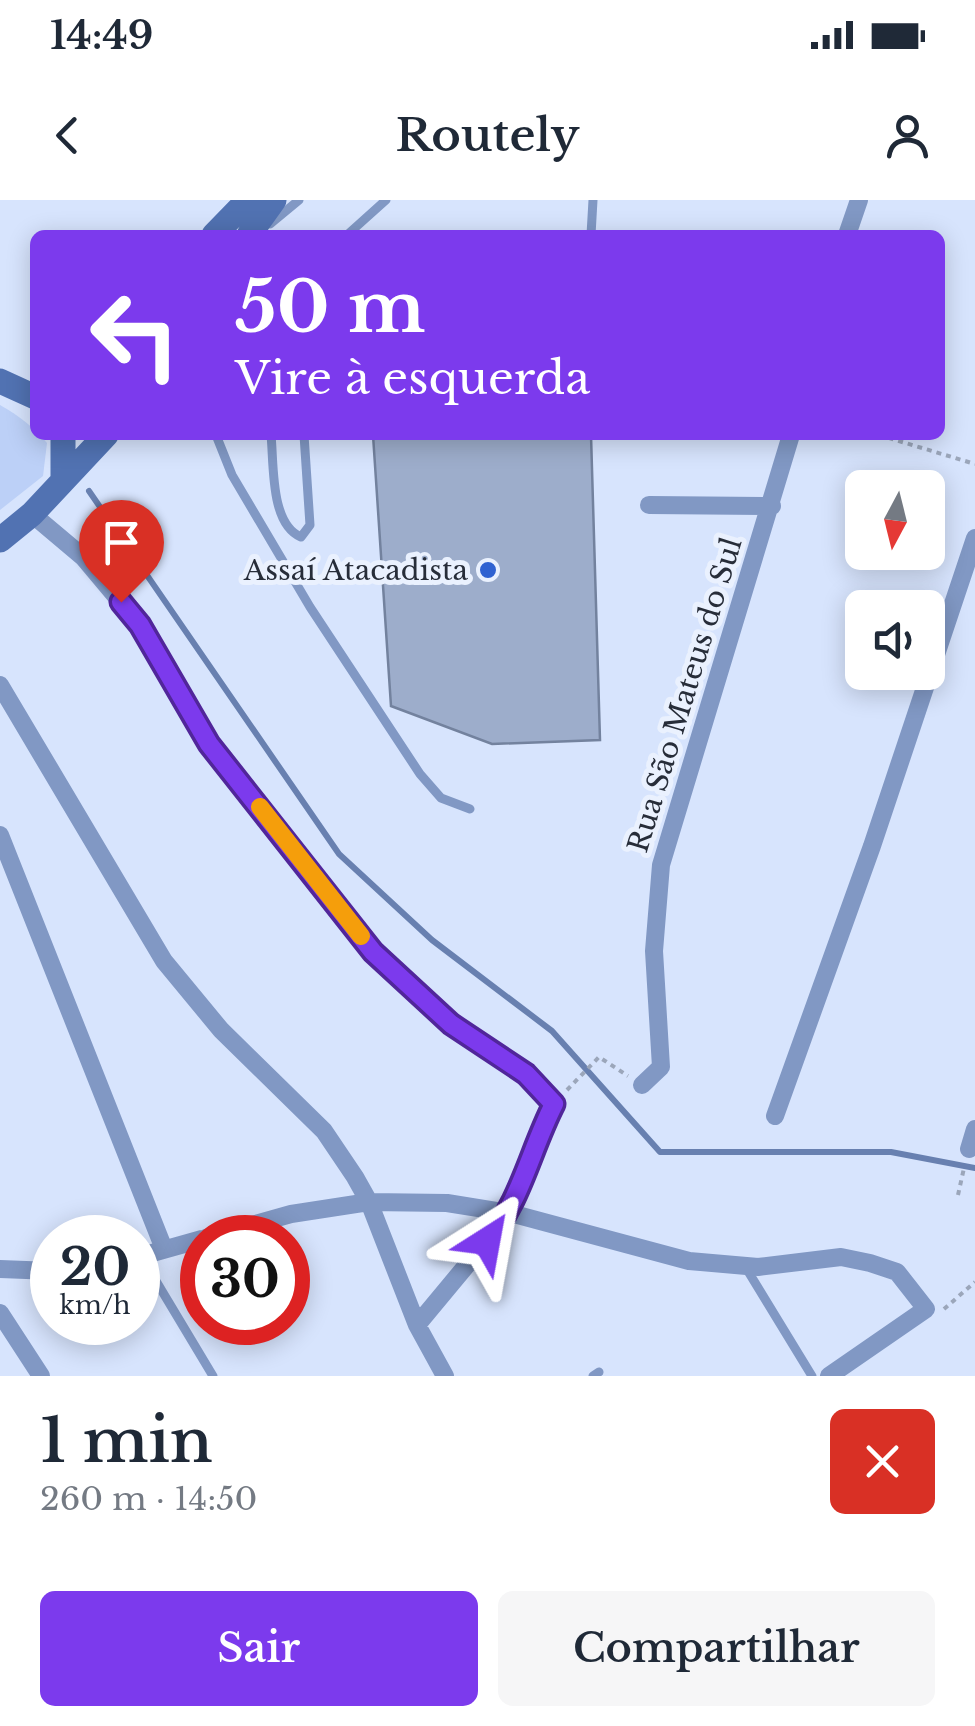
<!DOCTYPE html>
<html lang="pt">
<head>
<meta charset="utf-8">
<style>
	body { margin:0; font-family:"Libre Baskerville",serif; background:#f6f6f7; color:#1f2937; height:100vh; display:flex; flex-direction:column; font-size:38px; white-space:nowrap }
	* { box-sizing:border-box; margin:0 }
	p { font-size:32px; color:#747a83 }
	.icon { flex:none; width:55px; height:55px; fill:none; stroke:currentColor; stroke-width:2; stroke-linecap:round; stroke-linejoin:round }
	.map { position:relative; height:1176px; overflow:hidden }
	.panel { display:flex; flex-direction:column; background:#fff; flex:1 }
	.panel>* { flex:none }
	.top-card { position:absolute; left:30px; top:30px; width:915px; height:210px; border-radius:15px; box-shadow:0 5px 25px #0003; background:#7c3aed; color:#fff; overflow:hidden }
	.needle { width:65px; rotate:187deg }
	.buttons { position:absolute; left:845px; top:270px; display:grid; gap:20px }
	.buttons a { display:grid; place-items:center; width:100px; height:100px; border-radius:15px; background:#fff; box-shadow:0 5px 25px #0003; font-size:50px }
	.speed { position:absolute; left:30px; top:1015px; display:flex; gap:20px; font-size:50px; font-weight:700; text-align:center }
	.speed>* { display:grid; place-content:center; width:130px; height:130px; border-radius:50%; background:#fff; box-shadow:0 5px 25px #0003; line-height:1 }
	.speed small { font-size:25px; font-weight:400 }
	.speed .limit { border:15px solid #d22; background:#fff; color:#111 }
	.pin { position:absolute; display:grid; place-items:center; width:85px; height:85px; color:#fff; margin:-102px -42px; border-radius:50% 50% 50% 0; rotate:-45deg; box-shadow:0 0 10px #0007 }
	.pin .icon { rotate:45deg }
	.me { position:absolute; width:110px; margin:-55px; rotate:34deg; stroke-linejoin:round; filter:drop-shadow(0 0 8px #0008) }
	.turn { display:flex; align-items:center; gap:35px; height:210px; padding:0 40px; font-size:45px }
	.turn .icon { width:130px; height:130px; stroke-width:2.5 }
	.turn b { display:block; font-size:70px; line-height:85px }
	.round { display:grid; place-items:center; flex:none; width:105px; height:105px; border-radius:15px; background:#f6f6f7 }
	.summary { display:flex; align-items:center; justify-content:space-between; height:170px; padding:0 40px }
	h1 { font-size:60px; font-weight:600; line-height:75px }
	.cta { display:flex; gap:20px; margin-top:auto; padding:20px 40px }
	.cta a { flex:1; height:115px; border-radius:15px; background:#7c3aed; color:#fff; font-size:40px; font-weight:600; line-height:115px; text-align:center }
	.cta a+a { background:#f6f6f7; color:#1f2937 }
	.status { display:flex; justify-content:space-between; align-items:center; height:70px; padding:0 50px; background:#fff; direction:ltr }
	.status svg { height:28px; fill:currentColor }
	header { display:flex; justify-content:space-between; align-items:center; height:130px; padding:0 40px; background:#fff; font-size:45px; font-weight:600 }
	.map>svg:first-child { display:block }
	.green { fill:#bcd0f7 }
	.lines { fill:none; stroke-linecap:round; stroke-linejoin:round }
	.stream { stroke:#6880b0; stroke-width:6 }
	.building { fill:#9dadcb; stroke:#73829e; stroke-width:2.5 }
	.path { stroke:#9ba6ba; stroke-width:4; stroke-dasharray:5 5; stroke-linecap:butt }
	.lane { stroke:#8198c4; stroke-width:9 }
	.street { stroke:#8198c4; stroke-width:18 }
	.secondary { stroke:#5172b2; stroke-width:25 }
	.route-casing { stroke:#51269a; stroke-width:25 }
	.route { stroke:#7c3aed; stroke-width:18 }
	.slow { stroke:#f59e0b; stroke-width:18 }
	.poi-dot { fill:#3062d1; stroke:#eaf1fe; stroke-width:4 }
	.labels { text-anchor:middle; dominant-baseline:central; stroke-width:10; stroke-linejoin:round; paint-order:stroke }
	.poi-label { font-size:28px; fill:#272d39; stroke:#eaf1fe; text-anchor:end }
	.street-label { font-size:28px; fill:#272d39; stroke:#eaf1fe }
</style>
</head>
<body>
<div class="status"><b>14:49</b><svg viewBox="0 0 49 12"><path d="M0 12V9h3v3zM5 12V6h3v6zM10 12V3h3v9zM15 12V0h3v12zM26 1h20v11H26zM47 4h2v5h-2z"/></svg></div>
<header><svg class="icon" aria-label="back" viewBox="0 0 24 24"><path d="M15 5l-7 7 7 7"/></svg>Routely<svg class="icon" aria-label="person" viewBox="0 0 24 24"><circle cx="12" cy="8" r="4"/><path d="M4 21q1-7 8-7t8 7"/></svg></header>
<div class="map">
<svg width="975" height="1176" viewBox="0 0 975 1176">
	<rect width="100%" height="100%" fill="#d7e4fd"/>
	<path class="green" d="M 0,205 C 20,216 34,228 47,243 L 43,276 L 0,310 Z"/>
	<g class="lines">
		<path class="stream" d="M 89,291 L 339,654 L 432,740 L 552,831 L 660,952 L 891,952 L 975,968"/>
	</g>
	<path class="building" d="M 373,235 L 591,235 L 600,540 L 492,544 L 391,506 Z"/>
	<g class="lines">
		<path class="path" d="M 879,235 L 975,264
			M 567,890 L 599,857 L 628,876
			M 958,995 L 964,968
			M 944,1109 L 975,1082"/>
		<path class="lane" d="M 270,24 L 299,0
			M 347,35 L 386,0
			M 591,35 L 593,0
			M 216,235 L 232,275 L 310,407 L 420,574 L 441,598 L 470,609
			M 271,235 C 274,264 270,324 301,337 L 310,325 L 304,235
			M 141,1056 L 213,1176
			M 746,1068 L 812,1176
			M 593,1176 L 599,1172"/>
		<path class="street" d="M 847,35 L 859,0
			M 649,305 L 772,306
			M 32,314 L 83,357 L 140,425 L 209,544 L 373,752 L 451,825 L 526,874 L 554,904 L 534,945 L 510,1013 L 417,1125
			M 0,485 L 164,761 L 221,830 L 324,931 L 355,977 L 369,1002 L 417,1125 L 445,1176
			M 0,635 L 164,1049
			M 642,885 L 661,867 L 654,751 L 661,665 L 791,235
			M 775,916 L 872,646 L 975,338
			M 969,949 L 975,929
			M 206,1038 L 291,1014 L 369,1002 L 447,1003 L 510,1013 L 689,1061 L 758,1067 L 841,1057 L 870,1063 L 897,1072 L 926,1109 L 829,1176
			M 138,1057 L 202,1039
			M 0,1069 L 52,1071
			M 0,1113 L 41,1176"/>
		<path class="secondary" d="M 214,35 L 248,0
			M 249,35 L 274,0
			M 0,181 L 35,197
			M 63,235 L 63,280
			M 0,340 L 32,314 L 106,235"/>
	</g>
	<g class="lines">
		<defs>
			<path id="route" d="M 121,402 L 140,425 L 209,544 L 373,752 L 451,824 L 526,874 L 554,904 C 530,951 521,1001 487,1041"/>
		</defs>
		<use href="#route" class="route-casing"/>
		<use href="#route" class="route"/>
		<path class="slow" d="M 260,607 L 361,736"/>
	</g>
	<circle class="poi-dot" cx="488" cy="370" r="10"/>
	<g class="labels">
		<g class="poi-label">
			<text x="468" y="370">Assaí Atacadista</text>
		</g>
		<g class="street-label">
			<text transform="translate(685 495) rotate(-73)">Rua São Mateus do Sul</text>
		</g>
	</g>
</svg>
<div class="buttons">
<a><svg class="needle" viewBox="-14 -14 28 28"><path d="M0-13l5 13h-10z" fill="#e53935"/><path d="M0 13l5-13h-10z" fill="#747a83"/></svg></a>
<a><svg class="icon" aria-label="sound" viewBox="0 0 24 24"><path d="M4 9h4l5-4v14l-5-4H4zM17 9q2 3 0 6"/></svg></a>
</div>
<div class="speed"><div>20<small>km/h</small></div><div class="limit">30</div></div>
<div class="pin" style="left:121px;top:402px;background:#d93025"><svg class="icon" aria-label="arrive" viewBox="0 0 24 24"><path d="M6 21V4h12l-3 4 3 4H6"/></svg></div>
<svg class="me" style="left:487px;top:1041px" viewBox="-20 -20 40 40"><path d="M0-17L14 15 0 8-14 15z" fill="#7c3aed" stroke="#fff" stroke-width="4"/></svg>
<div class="top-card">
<div class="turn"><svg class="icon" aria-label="left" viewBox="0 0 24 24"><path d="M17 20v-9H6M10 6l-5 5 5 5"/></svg><div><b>50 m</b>Vire à esquerda</div></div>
</div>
</div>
<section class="panel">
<div class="summary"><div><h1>1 min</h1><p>260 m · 14:50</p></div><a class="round" style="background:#d93025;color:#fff"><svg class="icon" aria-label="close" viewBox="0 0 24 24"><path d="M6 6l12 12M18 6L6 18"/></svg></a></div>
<div class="cta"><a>Sair</a><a>Compartilhar</a></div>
</section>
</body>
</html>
